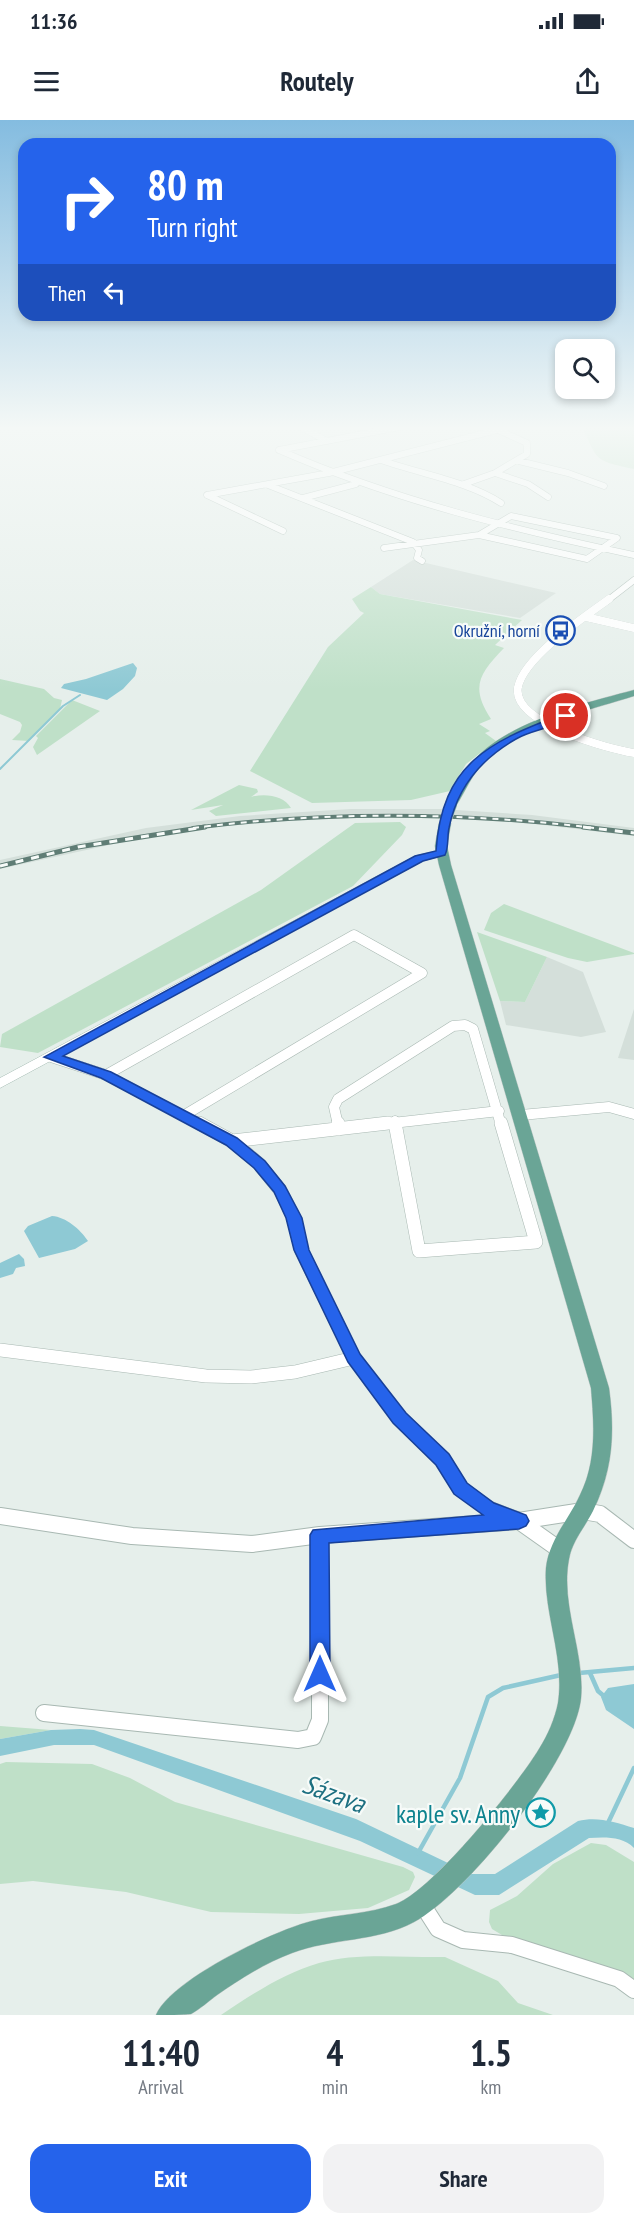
<!DOCTYPE html>
<html lang="en">
<head>
<meta charset="utf-8">
<style>
	body { margin:0; font-family:"PT Sans Narrow",sans-serif; background:#f2f2f3; color:#1f2937; height:100vh; display:flex; flex-direction:column; font-size:22px; white-space:nowrap }
	* { box-sizing:border-box; margin:0 }
	p { font-size:20px; color:#747a83 }
	.icon { flex:none; width:33px; height:33px; fill:none; stroke:currentColor; stroke-width:2; stroke-linecap:round; stroke-linejoin:round }
	.map { position:relative; height:1895px; overflow:hidden }
	.side { display:flex; flex-direction:column; background:#fff; flex:1 }
	.side>* { flex:none }
	.guide { position:absolute; left:18px; top:18px; width:598px; height:183px; border-radius:18px; box-shadow:0 3px 9px #0003; background:#2563eb; color:#fff; overflow:hidden }
	.buttons { position:absolute; left:555px; top:219px; display:grid; gap:12px }
	.buttons a { display:grid; place-items:center; width:60px; height:60px; border-radius:12px; background:#fff; box-shadow:0 3px 9px #0003; font-size:30px }
	.pin { position:absolute; display:grid; place-items:center; width:51px; height:51px; color:#fff; margin:-26px; border:3px solid #fff; border-radius:50%; box-shadow:0 2px 6px #0007 }
	.me { position:absolute; width:66px; margin:-33px; rotate:0deg; stroke-linejoin:round; filter:drop-shadow(0 0 4px #0008) }
	.turn { display:flex; align-items:center; gap:21px; height:126px; padding:0 30px; font-size:27px }
	.turn .icon { width:78px; height:78px; stroke-width:2.5 }
	.turn b { display:block; font-size:42px; line-height:51px }
	.then { display:flex; align-items:center; height:57px; padding:0 30px; background:#0003; gap:12px; font-size:22px }
	.eta { display:flex; justify-content:space-evenly; align-items:center; height:102px; text-align:center }
	.eta b { font-size:36px; font-weight:700; line-height:42px }
	.cta { display:flex; gap:12px; margin-top:auto; padding:12px 30px }
	.cta a { flex:1; height:69px; border-radius:18px; background:#2563eb; color:#fff; font-size:24px; font-weight:700; line-height:69px; text-align:center }
	.cta a+a { background:#f2f2f3; color:#1f2937 }
	.status { display:flex; justify-content:space-between; align-items:center; height:42px; padding:0 30px; background:#fff; direction:ltr }
	.status svg { height:16px; fill:currentColor }
	header { display:flex; justify-content:space-between; align-items:center; height:78px; padding:0 30px; background:#fff; font-size:27px; font-weight:700 }
	.map>svg:first-child { display:block }
	.built { fill:#d4dfda }
	.green { fill:#bfe0c8 }
	.water { fill:#8ec9d4 }
	.lines { fill:none; stroke-linecap:round; stroke-linejoin:round }
	.stream-far1 { stroke:#8ec9d4; stroke-width:2 }
	.stream { stroke:#8ec9d4; stroke-width:4.5 }
	.street-far4-casing { stroke:#a8b8b2; stroke-width:7 }
	.street-far3-casing { stroke:#a8b8b2; stroke-width:8 }
	.street-far2-casing { stroke:#a8b8b2; stroke-width:11 }
	.street-far1-casing { stroke:#a8b8b2; stroke-width:14 }
	.street-casing { stroke:#a8b8b2; stroke-width:18 }
	.secondary-casing { stroke:#a4bbb3; stroke-width:1 }
	.primary-casing { stroke:#c2cac8; stroke-width:1 }
	.street-far4 { stroke:#fff; stroke-width:6 }
	.street-far3 { stroke:#fff; stroke-width:8 }
	.street-far2 { stroke:#fff; stroke-width:10 }
	.street-far1 { stroke:#fff; stroke-width:13 }
	.street { stroke:#fff; stroke-width:16 }
	.secondary { fill:#fff; fill-rule:evenodd }
	.primary { fill:#6aa596; fill-rule:evenodd }
	.rail-far1-casing { stroke:#5f7d75; stroke-width:4 }
	.rail-casing { stroke:#5f7d75; stroke-width:5 }
	.rail-far1 { stroke:#f7fbf9; stroke-width:2; stroke-dasharray:6; stroke-linecap:butt }
	.rail { stroke:#f7fbf9; stroke-width:3; stroke-dasharray:8; stroke-linecap:butt }
	.primary-bridge-casing { stroke:#c2cac8; stroke-width:11; stroke-linecap:butt }
	.primary-bridge { stroke:#6aa596; stroke-width:10 }
	.route { fill:#2563eb; stroke:#184099; stroke-width:1.5 }
	.labels { text-anchor:middle; dominant-baseline:central; stroke-width:4.5; stroke-linejoin:round; paint-order:stroke }
	.far-transit-label { font-size:18px; fill:#164399; stroke:#f7fbf9; text-anchor:end }
	.near-culture-label { font-size:26px; fill:#0d838f; stroke:#f7fbf9; text-anchor:end }
	.near-water-label { font-size:27px; font-style:italic; fill:#1c6f80; stroke:#f7fbf9 }
</style>
</head>
<body>
<div class="status"><b>11:36</b><svg viewBox="0 0 49 12"><path d="M0 12V9h3v3zM5 12V6h3v6zM10 12V3h3v9zM15 12V0h3v12zM26 1h20v11H26zM47 4h2v5h-2z"/></svg></div>
<header><svg class="icon" aria-label="menu" viewBox="0 0 24 24"><path d="M4 6h16M4 12h16M4 18h16"/></svg>Routely<svg class="icon" aria-label="share" viewBox="0 0 24 24"><path d="M12 15V3M7 8l5-5 5 5M5 13v7h14v-7"/></svg></header>
<div class="map">
<svg width="634" height="1895" viewBox="0 0 634 1895">
	<rect width="100%" height="100%" fill="#e6efeb"/>
	<path class="built" d="M 413,440 L 556,473 L 520,498 L 380,474 L 371,467 Z
		M 351,689 L 441,689 L 532,695 L 634,708 L 634,716 L 501,700 L 384,696 L 323,698 L 242,703 L 150,716 L 0,749 L 0,740 L 146,708 L 240,696 Z
		M 547,837 L 583,852 L 606,912 L 581,917 L 506,905 L 500,881 L 525,882 Z
		M 634,889 L 634,940 L 618,938 Z"/>
	<path class="green" d="M 581,305 L 634,305 L 634,349 C 592,340 599,341 581,305 Z
		M 371,467 L 380,474 L 522,500 L 495,525 L 504,528 C 479,554 470,567 491,599 L 479,604 L 490,611 L 485,613 L 496,621 L 466,644 L 450,671 L 411,680 L 312,683 L 250,651 L 328,527 L 364,493 L 360,491 L 352,479 Z
		M 0,559 L 44,569 L 54,578 L 62,580 L 60,589 L 29,621 L 12,620 L 20,612 L 22,605 L 20,602 L 0,594 Z
		M 72,580 L 100,591 L 37,635 L 33,627 L 38,618 L 36,616 Z
		M 239,665 L 257,669 L 258,672 L 251,677 C 264,673 284,675 291,688 L 216,696 L 209,691 L 223,685 L 191,690 Z
		M 400,702 L 406,707 L 402,715 L 353,766 L 38,933 L 0,927 L 2,914 L 261,770 L 355,703 Z
		M 504,784 L 634,833 L 634,834 L 587,842 L 568,838 L 484,810 L 491,793 Z
		M 477,812 L 547,837 L 525,882 L 500,881 Z
		M 0,1606 L 51,1610 L 0,1619 Z
		M 6,1642 L 92,1644 L 130,1658 L 175,1682 L 403,1747 L 413,1752 L 415,1757 L 409,1770 L 368,1788 L 299,1794 L 211,1792 L 126,1772 L 33,1761 L 0,1764 L 0,1644 Z
		M 591,1723 L 606,1725 L 634,1742 L 634,1865 L 549,1830 L 502,1815 L 492,1809 L 489,1802 L 490,1790 L 517,1776 L 553,1744 Z
		M 445,1837 L 498,1861 L 518,1883 L 553,1895 L 221,1895 C 251,1875 284,1853 319,1843 C 356,1832 407,1838 445,1837 Z"/>
	<path class="water" d="M 133,543 L 137,548 L 135,556 L 123,569 L 107,580 L 61,568 L 64,564 L 86,559 Z
		M 52,1096 C 66,1097 80,1109 88,1121 L 75,1129 L 39,1138 L 24,1111 L 28,1106 Z
		M 19,1134 L 24,1139 L 25,1146 L 16,1148 L 13,1154 L 0,1158 L 0,1143 Z
		M 634,1564 L 634,1609 L 606,1590 L 601,1577 L 608,1568 Z
		M 80,1609 L 94,1610 L 356,1699 L 471,1754 L 495,1754 L 578,1701 C 597,1696 615,1702 634,1708 L 634,1728 C 623,1716 604,1717 589,1718 L 499,1775 L 475,1775 L 360,1721 L 94,1625 L 54,1625 L 0,1636 L 0,1619 L 51,1610 Z"/>
	<g class="lines">
		<path class="stream-far1" d="M 0,649 L 63,586 L 80,575"/>
		<path class="stream" d="M 579,1553 L 634,1548
			M 590,1553 L 598,1571 L 605,1577
			M 608,1703 L 634,1648
			M 418,1733 L 460,1658 L 488,1577 L 503,1568 L 561,1555"/>
		<defs>
			<path id="street-far4" d="M 297,305 L 327,321
				M 279,330 C 393,380 512,409 634,435
				M 279,330 L 410,305
				M 381,340 C 420,354 467,361 501,383
				M 519,341 L 568,353 L 604,366
				M 495,353 L 528,364 L 548,377
				M 464,364 L 495,353 L 527,334 L 527,323 L 496,309
				M 268,365 L 413,422 L 419,430 L 417,438 L 422,441
				M 207,375 L 329,353 L 516,305
				M 207,375 L 283,411
				M 303,378 L 356,364
				M 511,396 L 617,418 L 587,439 L 479,415 Z
				M 384,428 L 479,415
				M 607,481 L 634,460"/>
			<path id="street-far3" d="M 609,479 C 584,497 524,537 518,567 C 511,603 609,629 634,633
				M 586,497 L 634,508"/>
			<path id="street-far2" d="M 51,937 L 106,955 L 201,1005
				M 106,955 L 354,815 L 422,853 L 183,996
				M 521,995 L 609,987 L 634,994
				M 395,1001 L 396,1005
				M 338,1005 L 334,987 L 338,979 L 453,906 L 465,905 L 473,909 L 501,1005
				M 375,1005 L 499,991"/>
			<path id="street-far1" d="M 199,1003 L 232,1021 L 259,1044 L 280,1070 L 294,1098 L 301,1130 L 354,1238 L 400,1298 L 443,1339 L 461,1369 L 494,1392
				M 338,1003 L 339,1009
				M 395,1003 L 419,1131 L 536,1122 L 501,1003
				M 232,1021 L 388,1003
				M 0,1230 L 206,1256 L 251,1257 L 295,1252 L 354,1238
				M 578,1392 L 587,1392"/>
			<path id="street" d="M 490,1390 L 519,1401 L 560,1430
				M 0,1396 L 132,1416 L 252,1424 L 320,1415 L 519,1401 L 583,1391 L 600,1394 L 634,1420
				M 44,1593 L 298,1620 L 313,1617 L 320,1600 L 320,1415
				M 422,1784 L 438,1809 L 463,1820 L 512,1825 L 619,1859 L 634,1870"/>
			<path id="secondary" d="M 441,730 L 445,731 L 445,735 L 423,741 L 0,968 L 0,958 L 415,736 Z"/>
			<path id="primary" d="M 634,570 L 634,576 C 584,592 526,603 486,640 C 472,654 466,670 456,686 L 448,686 L 446,684 C 455,667 463,652 477,637 C 512,601 585,583 634,570 Z
				M 445,699 L 451,703 L 447,726 L 451,745 L 609,1268 C 615,1313 613,1350 593,1391 C 585,1407 572,1421 569,1439 C 560,1485 585,1532 581,1578 C 575,1639 467,1774 414,1802 C 377,1822 331,1818 292,1833 C 265,1843 240,1859 217,1875 C 209,1881 200,1889 191,1894 C 183,1895 165,1895 156,1895 C 170,1860 275,1810 312,1801 C 339,1794 369,1794 396,1784 C 433,1770 518,1664 539,1629 C 548,1615 555,1598 558,1583 C 565,1537 543,1493 546,1448 C 549,1420 569,1399 580,1375 C 597,1341 594,1304 591,1268 L 439,745 L 435,726 L 439,703 Z"/>
		</defs>
		<use href="#street-far4" class="street-far4-casing"/>
		<use href="#street-far3" class="street-far3-casing"/>
		<use href="#street-far2" class="street-far2-casing"/>
		<use href="#street-far1" class="street-far1-casing"/>
		<use href="#street" class="street-casing"/>
		<use href="#secondary" class="secondary-casing"/>
		<use href="#primary" class="primary-casing"/>
		<use href="#street-far4" class="street-far4"/>
		<use href="#street-far3" class="street-far3"/>
		<use href="#street-far2" class="street-far2"/>
		<use href="#street-far1" class="street-far1"/>
		<use href="#street" class="street"/>
		<use href="#secondary" class="secondary"/>
		<use href="#primary" class="primary"/>
		<defs>
			<path id="rail-far1" d="M 193,708 C 327,691 461,692 595,708"/>
			<path id="rail" d="M 583,707 L 634,713
				M 0,746 L 78,727 L 205,707"/>
		</defs>
		<use href="#rail-far1" class="rail-far1-casing"/>
		<use href="#rail" class="rail-casing"/>
		<use href="#rail-far1" class="rail-far1"/>
		<use href="#rail" class="rail"/>
		<defs>
			<path id="primary-bridge" d="M 445,703 L 452,684"/>
		</defs>
		<use href="#primary-bridge" class="primary-bridge-casing"/>
		<use href="#primary-bridge" class="primary-bridge"/>
	</g>
	<linearGradient id="sky" x2="0" y2="1"><stop stop-color="#84bce0"/><stop offset="0.54" stop-color="#f4f8f6"/><stop offset="1" stop-color="#f4f8f6" stop-opacity="0"/></linearGradient>
	<rect width="634" height="570" fill="url(#sky)"/>
	<path class="route" d="M 563,594 L 571,596 C 557,608 533,609 516,619 C 481,639 457,667 449,708 C 447,717 449,727 445,735 L 423,741 L 63,936 L 111,952 L 237,1018 L 265,1041 L 285,1066 L 302,1098 L 309,1130 L 360,1234 L 406,1293 L 449,1334 L 467,1363 L 494,1383 L 526,1395 L 529,1401 L 526,1406 L 519,1409 L 329,1423 L 330,1554 L 327,1560 L 320,1563 L 313,1560 L 310,1554 L 310,1415 L 313,1410 L 483,1395 L 454,1374 L 436,1345 L 393,1303 L 348,1242 L 294,1130 L 286,1098 L 274,1072 L 254,1048 L 226,1025 L 101,958 L 44,937 L 415,736 L 436,731 C 442,643 489,622 563,594 Z"/>
	<defs>
		<symbol id="bus-ring" viewBox="-11 -11 22 22"><circle r="9.5" fill="#f7fbf9" stroke="#1a4fb4" stroke-width="1.5"/><path d="M-5-6H5V4H4V6H2V4H-2V6H-4V4H-5ZM-3.5-4V0h7V-4ZM-3.5 1.2v1.5H-2V1.2ZM2 1.2v1.5H3.5V1.2Z" fill="#1a4fb4"/></symbol>
		<symbol id="sight-ring" viewBox="-11 -11 22 22"><circle r="9.5" fill="#f7fbf9" stroke="#0f9aa8" stroke-width="1.5"/><path d="M0-6L1.8-2.2L6-1.7L2.9 1.2L3.7 5.4L0 3.3L-3.7 5.4L-2.9 1.2L-6-1.7L-1.8-2.2Z" fill="#0f9aa8"/></symbol>
	</defs>
	<g fill-rule="evenodd">
		<use href="#bus-ring" x="544" y="494" width="33" height="33"/>
		<use href="#sight-ring" x="524" y="1676" width="33" height="33"/>
	</g>
	<g class="labels">
		<g class="far-transit-label">
			<text x="540" y="510">Okružní, horní</text>
		</g>
		<g class="near-culture-label">
			<text x="520" y="1693">kaple sv. Anny</text>
		</g>
		<g class="near-water-label">
			<text transform="translate(334 1673) rotate(20)">Sázava</text>
		</g>
	</g>
</svg>
<div class="buttons">
<a><svg class="icon" aria-label="search" viewBox="0 0 24 24"><circle cx="10" cy="10" r="6"/><path d="M15 15l6 6"/></svg></a>
</div>
<div class="pin" style="left:566px;top:596px;background:#d93025"><svg class="icon" aria-label="arrive" viewBox="0 0 24 24"><path d="M6 21V4h12l-3 4 3 4H6"/></svg></div>
<svg class="me" style="left:320px;top:1554px" viewBox="-20 -20 40 40"><path d="M0-17L14 15 0 8-14 15z" fill="#2563eb" stroke="#fff" stroke-width="4"/></svg>
<div class="guide">
<div class="turn"><svg class="icon" aria-label="right" viewBox="0 0 24 24"><path d="M7 20v-9h11M14 6l5 5-5 5"/></svg><div><b>80 m</b>Turn right</div></div>
<div class="then">Then<svg class="icon" aria-label="left" viewBox="0 0 24 24"><path d="M17 20v-9H6M10 6l-5 5 5 5"/></svg></div>
</div>
</div>
<section class="side">
<div class="eta">
<div><b>11:40</b><p>Arrival</p></div>
<div><b>4</b><p>min</p></div>
<div><b>1.5</b><p>km</p></div>
</div>
<div class="cta"><a>Exit</a><a>Share</a></div>
</section>
</body>
</html>
